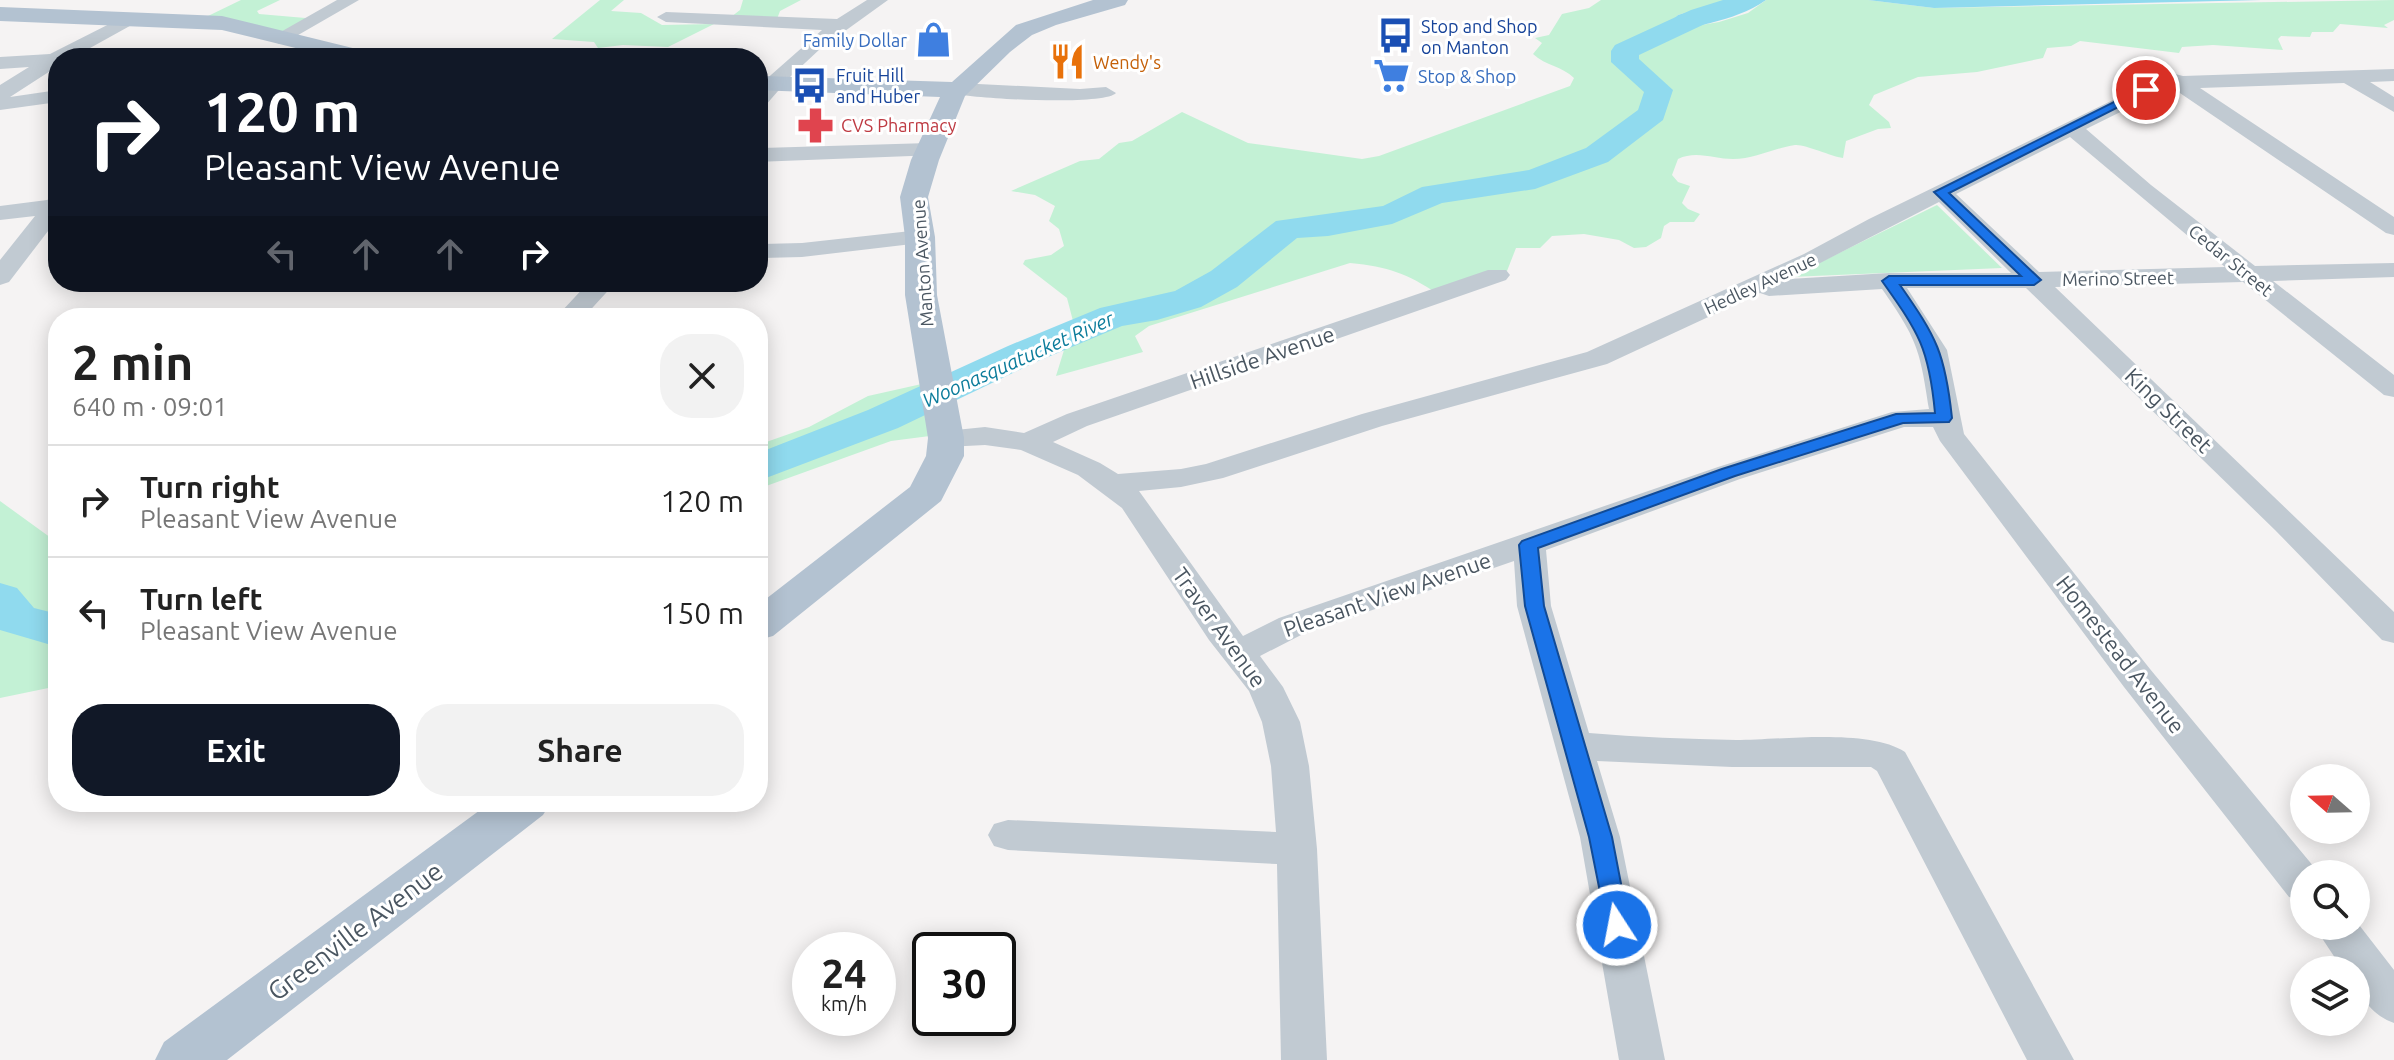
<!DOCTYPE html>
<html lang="en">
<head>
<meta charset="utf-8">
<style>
	body { margin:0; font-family:Ubuntu,sans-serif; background:#f2f2f2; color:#222; height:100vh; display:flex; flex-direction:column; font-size:30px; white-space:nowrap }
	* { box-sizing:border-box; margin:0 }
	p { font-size:26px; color:#767676 }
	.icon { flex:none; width:44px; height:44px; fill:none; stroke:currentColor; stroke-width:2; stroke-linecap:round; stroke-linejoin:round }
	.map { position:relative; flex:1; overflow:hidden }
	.details { position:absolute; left:48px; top:308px; width:720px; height:504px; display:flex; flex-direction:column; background:#fff; border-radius:32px; box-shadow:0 4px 20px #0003 }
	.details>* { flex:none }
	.top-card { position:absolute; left:48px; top:48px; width:720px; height:244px; border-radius:32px; box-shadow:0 4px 20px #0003; background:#111827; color:#fff; overflow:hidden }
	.needle { width:52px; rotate:290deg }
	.fabs { position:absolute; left:2290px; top:764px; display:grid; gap:16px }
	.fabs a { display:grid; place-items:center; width:80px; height:80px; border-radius:50%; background:#fff; box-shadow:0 4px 20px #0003; font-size:40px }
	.speed { position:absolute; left:792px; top:932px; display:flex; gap:16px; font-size:40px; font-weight:700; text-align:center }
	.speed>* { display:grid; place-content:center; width:104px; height:104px; border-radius:50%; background:#fff; box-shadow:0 4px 20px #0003; line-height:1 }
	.speed small { font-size:20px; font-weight:400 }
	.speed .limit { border:4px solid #111; border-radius:12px; background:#fff; color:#111 }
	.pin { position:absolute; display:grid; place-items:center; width:68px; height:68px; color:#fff; margin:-34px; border:4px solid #fff; border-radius:50%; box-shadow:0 2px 8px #0007 }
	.me { position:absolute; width:88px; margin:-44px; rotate:349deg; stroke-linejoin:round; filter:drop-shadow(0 0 6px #0008) }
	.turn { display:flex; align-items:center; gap:28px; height:168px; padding:0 24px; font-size:36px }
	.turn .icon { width:104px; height:104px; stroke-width:2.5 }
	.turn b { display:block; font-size:56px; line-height:68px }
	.lanes { display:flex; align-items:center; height:76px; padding:0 24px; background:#0003; justify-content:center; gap:40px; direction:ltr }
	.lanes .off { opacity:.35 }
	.round { display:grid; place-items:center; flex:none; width:84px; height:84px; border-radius:32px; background:#f2f2f2 }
	.summary { display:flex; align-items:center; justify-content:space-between; height:136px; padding:0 24px }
	h1 { font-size:48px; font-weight:700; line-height:60px }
	.cta { display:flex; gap:16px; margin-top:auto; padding:16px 24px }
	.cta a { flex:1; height:92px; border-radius:32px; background:#111827; color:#fff; font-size:32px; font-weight:700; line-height:92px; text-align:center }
	.cta a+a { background:#f2f2f2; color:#222 }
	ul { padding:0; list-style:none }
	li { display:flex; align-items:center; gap:24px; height:112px; padding:0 24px; border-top:2px solid #e0e0e0 }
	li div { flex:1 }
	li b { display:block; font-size:30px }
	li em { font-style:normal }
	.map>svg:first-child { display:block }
	.green { fill:#c3f1d5 }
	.water { fill:#90daee }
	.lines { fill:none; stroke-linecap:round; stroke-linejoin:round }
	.river { fill:#90daee; fill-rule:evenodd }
	.minor { fill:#c1cad2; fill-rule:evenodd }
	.major { fill:#b3c2d1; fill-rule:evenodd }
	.route { fill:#1a73e8; stroke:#114b97; stroke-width:2 }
	.labels { text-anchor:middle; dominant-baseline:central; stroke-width:6; stroke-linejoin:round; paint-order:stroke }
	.far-transit-label { font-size:18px; fill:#164399; stroke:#fff; text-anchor:start }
	.far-shop-label { font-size:18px; fill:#366cbe; stroke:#fff; text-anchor:end }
	.far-food-label { font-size:18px; fill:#c56008; stroke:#fff; text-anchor:start }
	.far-health-label { font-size:18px; fill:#be3a42; stroke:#fff; text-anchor:start }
	.far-street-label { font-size:18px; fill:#4a5661; stroke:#fff }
	.far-water-label { font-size:20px; font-style:italic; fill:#0c7c9b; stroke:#fff }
	.street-label { font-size:22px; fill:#4a5661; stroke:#fff }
	.near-street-label { font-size:26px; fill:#4a5661; stroke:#fff }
</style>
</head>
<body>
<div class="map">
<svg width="2394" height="1060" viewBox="0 0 2394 1060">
	<rect width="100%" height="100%" fill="#f5f3f3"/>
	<path class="green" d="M 241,0 L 280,0 L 257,11 L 259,14 L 317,19 L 285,36 L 208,16 Z
		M 600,0 L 624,0 L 611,11 L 641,13 L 662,25 L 714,24 L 668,47 L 623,45 L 598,48 L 594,42 L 552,39 Z
		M 743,0 L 801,0 L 780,11 L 777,19 L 731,17 L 740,10 Z
		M 1601,0 L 1728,0 L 1678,15 L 1655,38 L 1678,29 L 1719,22 L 1748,13 L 1766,0 L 1868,0 L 1934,8 L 2394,0 L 2394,20 L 2384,25 L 2388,28 L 2340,24 L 2333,32 L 2312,32 L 2310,37 L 2281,36 L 2278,39 L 2283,50 L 2213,45 L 2182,47 L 2179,53 L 2080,41 L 2071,46 L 2047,48 L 2043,58 L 1977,72 L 1918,77 L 1874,95 L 1869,105 L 1889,122 L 1891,128 L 1878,129 L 1846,141 L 1843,158 C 1830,156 1805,144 1795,145 C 1774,148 1755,159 1733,159 C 1714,159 1696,150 1678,159 L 1672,175 L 1678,182 L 1690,186 L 1682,203 L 1688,209 L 1700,214 L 1694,222 L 1670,222 L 1664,226 L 1661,238 L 1646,247 L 1634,248 L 1619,240 L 1584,234 L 1552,236 L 1540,248 L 1516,248 L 1507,271 L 1438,294 C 1406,273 1389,267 1350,263 L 1149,326 L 1135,336 L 1143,352 L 1056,376 L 1073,321 L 1067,298 L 1023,264 L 1025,260 L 1051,255 L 1064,246 L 1059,229 L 1049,221 L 1055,206 L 1035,195 L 1011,191 L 1080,161 L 1099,159 L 1119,143 L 1132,141 L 1182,112 L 1248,143 L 1362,159 L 1379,156 L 1570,86 L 1574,78 C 1562,66 1546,66 1533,54 L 1542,43 L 1535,38 L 1549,35 L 1562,14 L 1589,8 Z
		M 1937,205 L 2002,268 L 1790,277 Z
		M 935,381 L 953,433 L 891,441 L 758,489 L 758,445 L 809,427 L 868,396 Z
		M 0,501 L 58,543 L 58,686 L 0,698 Z"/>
	<path class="water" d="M 1728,0 L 1766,0 C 1732,24 1690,24 1652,39 L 1678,15 Z
		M 1868,0 L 2261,0 L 1934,8 Z"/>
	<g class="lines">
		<path class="river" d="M 1723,0 L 1761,0 L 1757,5 L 1709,22 L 1639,55 L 1639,59 L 1673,90 L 1663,120 L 1608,162 L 1535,189 L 1442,203 L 1392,224 L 1328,236 L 1297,238 L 1237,287 L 1201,307 L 1157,320 L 1122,326 L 1036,362 L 898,428 L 758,481 L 758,453 L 868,410 L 1008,346 L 1100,308 L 1175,291 L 1211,271 L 1276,221 L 1383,206 L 1422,187 L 1529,170 L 1586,148 L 1638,110 L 1644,92 L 1611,62 L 1611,51 L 1615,45 L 1691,10 Z
			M 0,583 L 17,588 L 34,608 L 58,614 L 58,647 L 0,630 Z"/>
		<path class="minor" d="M 337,0 L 359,0 L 286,42 L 279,44 L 270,38 Z
			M 867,0 L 888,0 L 820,49 L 791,76 L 765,106 L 758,108 L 758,89 L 763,82 L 822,30 L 666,22 L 657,17 L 666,12 L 837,19 Z
			M 131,13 L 137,14 L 140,18 L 137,22 L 72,58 L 58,58 L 58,66 L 10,97 L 58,90 L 58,102 L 0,110 L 0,85 L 29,67 L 0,69 L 0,57 L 50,54 Z
			M 2394,69 L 2394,81 L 2370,82 L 2394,97 L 2394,112 L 2344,83 L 2200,88 L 2394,217 L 2394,235 L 2386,233 L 2174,89 L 2167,89 L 2086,129 L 2151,185 L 2255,266 L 2394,263 L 2394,277 L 2273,281 L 2394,375 L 2394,397 L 2384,395 L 2243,282 L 2055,287 L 2394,612 L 2394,643 L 2382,640 L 2275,530 L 2026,288 L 1907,288 L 1947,350 L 1964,434 L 2150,669 L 2319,873 L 2304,874 L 2304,901 L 2289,897 L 2124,687 L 1940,441 L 1933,427 L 1904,427 L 1740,479 L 1546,550 L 1551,606 L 1589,733 C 1638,737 1687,739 1736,740 C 1780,740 1869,728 1905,752 L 2074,1060 L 2027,1060 L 1877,771 L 1871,767 L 1732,767 L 1597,761 L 1620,837 L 1665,1060 L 1619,1060 L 1580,837 L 1517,606 L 1514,561 L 1303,634 L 1260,656 L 1283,687 L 1300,722 L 1309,766 L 1317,849 L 1327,1060 L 1281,1060 L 1277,864 L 1008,850 L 994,846 L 988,835 L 994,824 L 1008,820 L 1276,832 L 1271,766 L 1262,722 L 1249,691 L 1209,640 L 1122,508 L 1078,475 L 1021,450 L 985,445 L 946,447 L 936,444 L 931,438 L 936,432 L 985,427 L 1024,433 L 1067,414 L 1488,270 L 1506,270 L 1510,275 L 1506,280 L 1087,426 L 1053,442 L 1100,463 L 1118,474 L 1181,469 L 1206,464 L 1362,414 L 1587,352 L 1804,254 L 1869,219 L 2156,79 L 2175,74 L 2183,76 ZM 2070,137 L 2225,267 L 2039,272 L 1956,194 ZM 1939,202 L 2011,273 L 1889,273 L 1789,279 ZM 1882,289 C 1917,339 1920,349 1929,409 L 1892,412 L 1718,467 L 1279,618 L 1243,636 L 1139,491 L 1181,487 L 1223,478 L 1382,426 L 1607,364 L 1760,293 L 1769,296 Z
			M 958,83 L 1080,89 L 1106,87 L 1116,93 C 1105,106 973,99 951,93 L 948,89 Z
			M 929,143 L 937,145 L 940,150 L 937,155 L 758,162 L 758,148 Z
			M 58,195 L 58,218 L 9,282 L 0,285 L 0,260 L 35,216 L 0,220 L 0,206 L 47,200 Z
			M 920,230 L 929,232 L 932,237 L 929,242 L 802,257 L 758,258 L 758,244 L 802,243 Z
			M 589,282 L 616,282 L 583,318 L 563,318 L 560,313 Z
			M 2356,921 L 2394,970 L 2394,1023 C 2371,1015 2356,994 2356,970 L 2343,970 L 2314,926 L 2356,926 Z"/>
		<path class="major" d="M 1093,0 L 1128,0 L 1125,5 L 1056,25 L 1032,35 L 1010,52 L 965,96 L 939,160 L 928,197 L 935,237 L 937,295 L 964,438 L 964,456 L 941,501 L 773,636 L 758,640 L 758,605 L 910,487 L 926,456 L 928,438 L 905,295 L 905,237 L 900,197 L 911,160 L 940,97 L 758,90 L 758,76 L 952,82 L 1016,25 Z
			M 0,7 L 222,16 L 373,53 L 377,58 L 336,58 L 222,30 L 0,21 Z
			M 491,802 L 551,802 L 543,815 L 227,1060 L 155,1060 L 164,1042 Z"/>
	</g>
	<path class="route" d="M 2142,88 L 2152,90 L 1949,193 L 2041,280 L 2034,285 L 1900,285 C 1937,338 1945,353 1952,418 L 1949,422 L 1903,423 L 1735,476 L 1538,548 L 1544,606 L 1612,837 L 1629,925 L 1625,932 L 1617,935 L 1608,932 L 1589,837 L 1525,606 L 1519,545 L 1522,541 L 1722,469 L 1896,414 L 1935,413 C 1929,348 1919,333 1882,281 L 1889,276 L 2021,276 L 1934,192 Z"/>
	<defs>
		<symbol id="bus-bare" viewBox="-9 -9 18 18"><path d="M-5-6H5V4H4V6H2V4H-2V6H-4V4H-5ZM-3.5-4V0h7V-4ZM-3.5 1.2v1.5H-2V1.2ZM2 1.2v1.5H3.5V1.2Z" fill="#1a4fb4" stroke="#fff" stroke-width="2.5" paint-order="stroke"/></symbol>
		<symbol id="shop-bare" viewBox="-9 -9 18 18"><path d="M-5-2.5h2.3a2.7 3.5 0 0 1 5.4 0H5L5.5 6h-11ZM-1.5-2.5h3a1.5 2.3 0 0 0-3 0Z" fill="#3f7fe0" stroke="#fff" stroke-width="2.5" paint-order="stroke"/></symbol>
		<symbol id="restaurant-bare" viewBox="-9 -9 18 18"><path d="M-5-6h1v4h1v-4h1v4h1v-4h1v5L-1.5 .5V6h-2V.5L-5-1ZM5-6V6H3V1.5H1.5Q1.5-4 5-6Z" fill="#e8710a" stroke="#fff" stroke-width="2.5" paint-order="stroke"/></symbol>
		<symbol id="supermarket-bare" viewBox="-9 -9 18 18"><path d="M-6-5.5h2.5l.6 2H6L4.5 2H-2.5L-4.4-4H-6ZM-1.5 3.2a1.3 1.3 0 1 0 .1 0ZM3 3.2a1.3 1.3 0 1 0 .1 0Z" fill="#3f7fe0" stroke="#fff" stroke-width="2.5" paint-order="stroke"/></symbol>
		<symbol id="pharmacy-bare" viewBox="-9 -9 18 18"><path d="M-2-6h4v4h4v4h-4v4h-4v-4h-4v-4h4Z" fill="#e0444e" stroke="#fff" stroke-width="2.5" paint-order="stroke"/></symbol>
	</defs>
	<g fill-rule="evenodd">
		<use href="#bus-bare" x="1370" y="10" width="51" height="51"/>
		<use href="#shop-bare" x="908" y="14" width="51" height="51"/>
		<use href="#restaurant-bare" x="1042" y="36" width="51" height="51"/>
		<use href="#supermarket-bare" x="1366" y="50" width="51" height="51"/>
		<use href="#bus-bare" x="784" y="60" width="51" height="51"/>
		<use href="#pharmacy-bare" x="790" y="100" width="51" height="51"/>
	</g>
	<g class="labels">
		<g class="far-transit-label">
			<text x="1421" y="26">Stop and Shop<tspan x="1421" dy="21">on Manton</tspan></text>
			<text x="836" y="75">Fruit Hill<tspan x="836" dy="21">and Huber</tspan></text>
		</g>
		<g class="far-shop-label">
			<text x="907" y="40">Family Dollar</text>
			<text x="1418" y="76" text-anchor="start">Stop &amp; Shop</text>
		</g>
		<g class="far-food-label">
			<text x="1093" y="62">Wendy's</text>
		</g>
		<g class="far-health-label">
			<text x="841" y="125">CVS Pharmacy</text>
		</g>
		<g class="far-street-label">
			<text transform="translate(2231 260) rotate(39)">Cedar Street</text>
			<text transform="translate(922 263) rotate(-94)">Manton Avenue</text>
			<text transform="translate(2118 278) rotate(-1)">Merino Street</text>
			<text transform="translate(1760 283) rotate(-25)">Hedley Avenue</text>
		</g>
		<g class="far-water-label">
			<text transform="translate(1018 359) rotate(-24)">Woonasquatucket River</text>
		</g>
		<g class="street-label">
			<text transform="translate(1262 357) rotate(-19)">Hillside Avenue</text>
			<text transform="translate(2169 410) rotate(44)">King Street</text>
			<text transform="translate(1387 594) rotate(-19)">Pleasant View Avenue</text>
			<text transform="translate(1220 627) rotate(54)">Traver Avenue</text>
			<text transform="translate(2121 654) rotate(52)">Homestead Avenue</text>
		</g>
		<g class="near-street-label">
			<text transform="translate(355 931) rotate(-37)">Greenville Avenue</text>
		</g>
	</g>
</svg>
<div class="fabs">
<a><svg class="needle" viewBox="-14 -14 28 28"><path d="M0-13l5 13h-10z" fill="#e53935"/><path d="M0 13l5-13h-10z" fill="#767676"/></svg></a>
<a><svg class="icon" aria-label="search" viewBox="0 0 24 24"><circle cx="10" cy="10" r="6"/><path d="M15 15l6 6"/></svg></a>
<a><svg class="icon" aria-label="layers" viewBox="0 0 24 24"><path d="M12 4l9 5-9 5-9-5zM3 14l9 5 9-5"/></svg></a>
</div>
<div class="speed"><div>24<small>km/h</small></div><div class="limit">30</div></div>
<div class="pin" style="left:2146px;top:90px;background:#d93025"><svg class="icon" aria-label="arrive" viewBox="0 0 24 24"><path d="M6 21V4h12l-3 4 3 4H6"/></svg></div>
<svg class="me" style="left:1617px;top:925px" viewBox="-20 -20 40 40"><circle r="17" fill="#1a73e8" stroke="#fff" stroke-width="3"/><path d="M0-11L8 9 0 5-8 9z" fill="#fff"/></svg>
<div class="top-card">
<div class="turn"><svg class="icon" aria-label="right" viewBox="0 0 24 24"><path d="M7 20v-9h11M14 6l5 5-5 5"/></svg><div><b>120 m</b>Pleasant View Avenue</div></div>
<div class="lanes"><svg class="icon off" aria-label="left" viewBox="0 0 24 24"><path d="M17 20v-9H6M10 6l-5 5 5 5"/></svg><svg class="icon off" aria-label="ahead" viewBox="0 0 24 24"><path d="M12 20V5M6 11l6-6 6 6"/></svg><svg class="icon off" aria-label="ahead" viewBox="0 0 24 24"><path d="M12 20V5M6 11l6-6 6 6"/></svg><svg class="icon" aria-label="right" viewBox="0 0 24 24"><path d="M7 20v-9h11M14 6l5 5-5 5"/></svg></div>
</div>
<section class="details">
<div class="summary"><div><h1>2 min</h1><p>640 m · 09:01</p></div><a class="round"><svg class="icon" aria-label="close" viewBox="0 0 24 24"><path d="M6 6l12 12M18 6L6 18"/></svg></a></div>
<ul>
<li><svg class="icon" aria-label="right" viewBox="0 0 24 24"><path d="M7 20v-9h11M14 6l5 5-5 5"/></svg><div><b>Turn right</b><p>Pleasant View Avenue</p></div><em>120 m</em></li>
<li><svg class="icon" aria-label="left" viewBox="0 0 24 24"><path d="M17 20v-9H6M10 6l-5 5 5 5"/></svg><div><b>Turn left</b><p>Pleasant View Avenue</p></div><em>150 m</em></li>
</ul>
<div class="cta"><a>Exit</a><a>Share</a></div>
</section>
</div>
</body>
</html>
